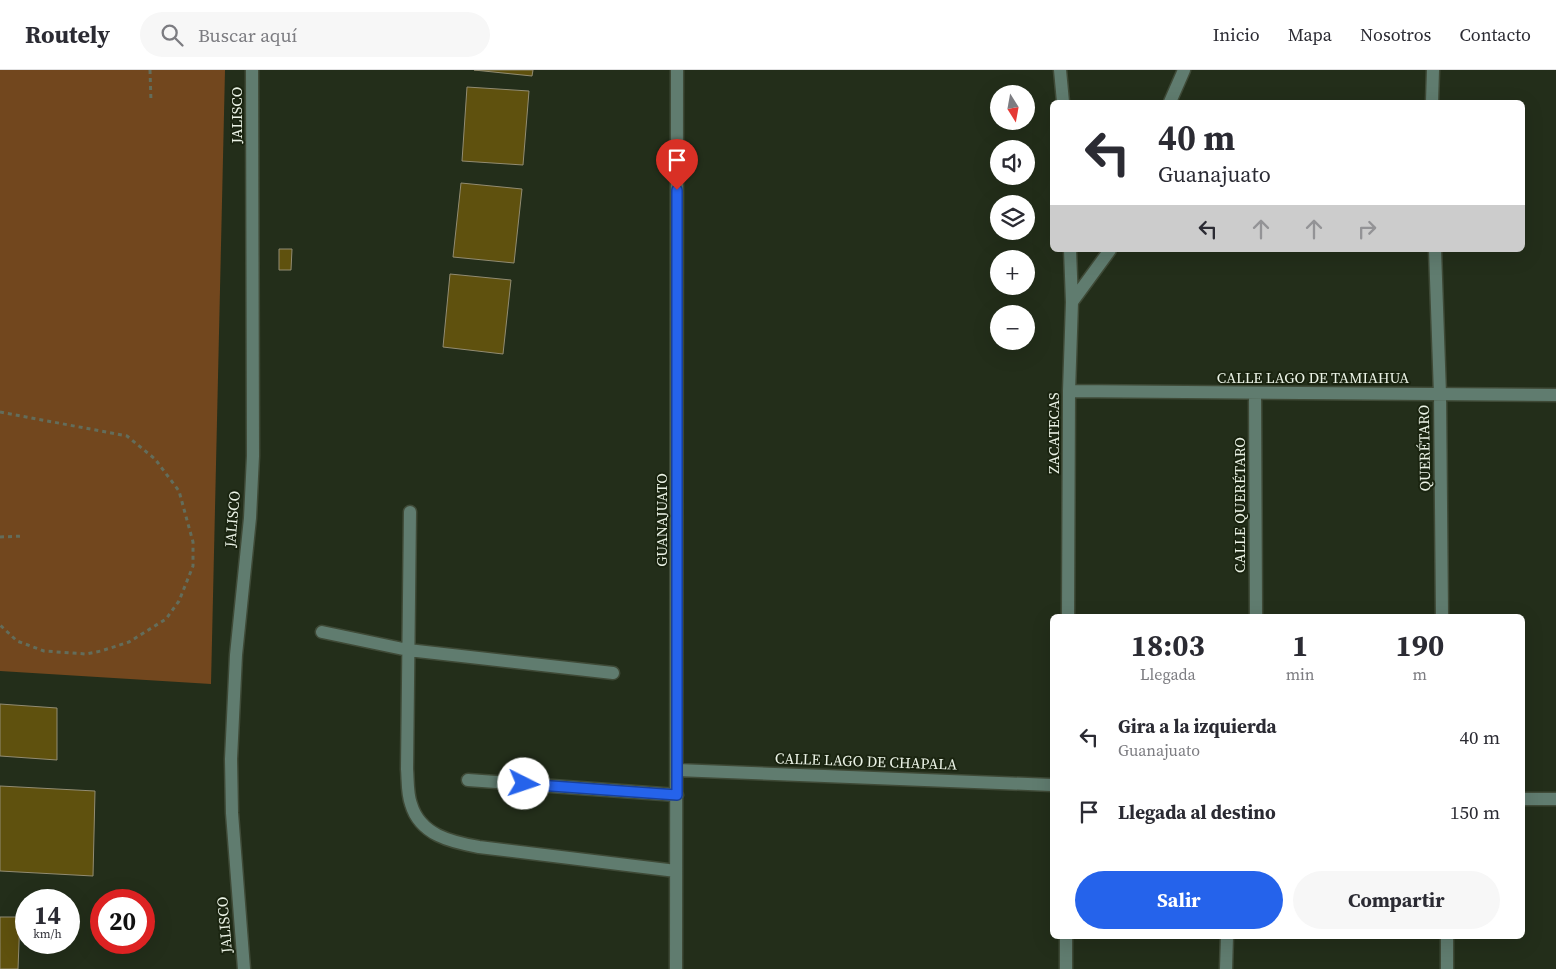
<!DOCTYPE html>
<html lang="es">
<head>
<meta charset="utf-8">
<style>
	body { margin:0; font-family:"Source Serif 4",serif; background:#f7f7f7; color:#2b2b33; height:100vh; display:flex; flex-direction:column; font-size:19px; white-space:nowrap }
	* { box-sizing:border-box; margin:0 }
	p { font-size:16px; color:#7c7c81 }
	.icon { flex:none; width:28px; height:28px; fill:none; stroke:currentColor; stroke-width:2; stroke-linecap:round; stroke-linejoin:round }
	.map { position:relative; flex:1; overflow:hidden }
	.panel { position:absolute; left:1050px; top:544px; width:475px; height:325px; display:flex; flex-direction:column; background:#fff; border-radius:8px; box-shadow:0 5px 20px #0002 }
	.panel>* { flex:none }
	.guide { position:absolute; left:1050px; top:30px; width:475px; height:152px; border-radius:8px; box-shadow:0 5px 20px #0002; background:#fff; color:#2b2b33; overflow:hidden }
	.needle { width:32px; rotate:169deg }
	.buttons { position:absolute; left:990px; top:15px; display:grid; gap:10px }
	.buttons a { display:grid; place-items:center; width:45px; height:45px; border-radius:50%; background:#fff; box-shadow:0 5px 20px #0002; font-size:25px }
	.speed { position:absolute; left:15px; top:819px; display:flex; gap:10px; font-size:25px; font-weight:700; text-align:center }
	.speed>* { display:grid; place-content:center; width:65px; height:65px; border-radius:50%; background:#fff; box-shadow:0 5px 20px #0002; line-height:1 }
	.speed small { font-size:12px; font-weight:400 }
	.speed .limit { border:8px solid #d22; background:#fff; color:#111 }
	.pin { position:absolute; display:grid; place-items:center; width:42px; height:42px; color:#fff; margin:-51px -21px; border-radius:50% 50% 50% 0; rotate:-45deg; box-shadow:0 0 5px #0007 }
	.pin .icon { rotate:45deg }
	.me { position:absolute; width:55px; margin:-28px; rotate:94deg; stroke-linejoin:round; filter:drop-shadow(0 0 4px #0008) }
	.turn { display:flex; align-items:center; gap:18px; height:105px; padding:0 25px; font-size:22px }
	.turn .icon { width:65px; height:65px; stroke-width:2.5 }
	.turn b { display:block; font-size:35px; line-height:42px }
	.lanes { display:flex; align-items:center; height:48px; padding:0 25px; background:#0003; justify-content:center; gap:25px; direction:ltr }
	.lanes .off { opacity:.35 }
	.eta { display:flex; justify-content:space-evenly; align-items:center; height:85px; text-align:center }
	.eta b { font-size:30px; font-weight:700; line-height:35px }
	.action { display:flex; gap:10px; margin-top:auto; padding:10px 25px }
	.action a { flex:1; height:58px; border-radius:30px; background:#2563eb; color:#fff; font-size:20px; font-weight:700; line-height:58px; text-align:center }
	.action a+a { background:#f7f7f7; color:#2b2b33 }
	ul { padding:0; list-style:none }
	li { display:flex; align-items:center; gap:15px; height:75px; padding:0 25px }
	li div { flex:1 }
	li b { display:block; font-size:19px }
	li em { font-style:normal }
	header { display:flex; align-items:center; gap:30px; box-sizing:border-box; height:70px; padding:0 25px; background:#fff; border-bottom:1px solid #e1e1e2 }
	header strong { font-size:24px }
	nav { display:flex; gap:28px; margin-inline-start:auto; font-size:18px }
	.search { width:350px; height:45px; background:#f7f7f7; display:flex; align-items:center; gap:12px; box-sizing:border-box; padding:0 18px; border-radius:28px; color:#7c7c81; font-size:19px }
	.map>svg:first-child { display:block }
	.green { fill:#72471e }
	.building { fill:#5f510e; stroke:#928c72 }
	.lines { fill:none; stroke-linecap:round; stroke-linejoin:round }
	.minor-casing { stroke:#3f4a37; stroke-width:15 }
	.path { stroke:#636d5b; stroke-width:3; stroke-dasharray:4 4; stroke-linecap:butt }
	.minor { stroke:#607c6f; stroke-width:12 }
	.route-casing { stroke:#184099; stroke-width:12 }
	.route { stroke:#2563eb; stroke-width:9 }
	.labels { text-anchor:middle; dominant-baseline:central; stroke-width:4; stroke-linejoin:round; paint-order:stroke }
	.street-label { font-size:15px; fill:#ebf3e6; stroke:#1a2410 }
</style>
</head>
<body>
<header>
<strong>Routely</strong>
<div class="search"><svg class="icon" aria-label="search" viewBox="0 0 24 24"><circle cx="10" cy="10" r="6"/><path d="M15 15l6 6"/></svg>Buscar aquí</div>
<nav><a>Inicio</a><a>Mapa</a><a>Nosotros</a><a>Contacto</a></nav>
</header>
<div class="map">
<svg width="1556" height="899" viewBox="0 0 1556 899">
	<rect width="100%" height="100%" fill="#232e1a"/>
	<path class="green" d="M 0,0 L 225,0 L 211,614 L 0,601 Z"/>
	<path class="building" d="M 474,0 L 533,0 L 532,6 Z
		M 467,17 L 529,21 L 523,95 L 462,91 Z
		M 461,113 L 522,119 L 514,193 L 453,187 Z
		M 279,179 L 292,179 L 291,200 L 279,200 Z
		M 450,204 L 511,210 L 503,284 L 443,277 Z
		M 0,634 L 57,638 L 57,690 L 0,686 Z
		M 0,716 L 95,721 L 93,806 L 0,801 Z
		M 0,847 L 20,847 L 18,899 L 0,899 Z"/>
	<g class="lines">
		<defs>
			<path id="minor" d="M 1060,0 L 1063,32
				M 1170,32 L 1184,0
				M 1432,32 L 1433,0
				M 1435,180 L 1440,324 L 1442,546
				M 1072,232 L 1110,180
				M 1069,321 L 1556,325
				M 1255,323 L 1256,546
				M 410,442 L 407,699 C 408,710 407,723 411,734 C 420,765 451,772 479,777 L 676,801
				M 1068,546 L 1069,321 L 1072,232 L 1070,180
				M 322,562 L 408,580 L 613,603
				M 677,700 L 1052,715
				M 468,710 L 677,725
				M 1522,729 L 1556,729
				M 1447,866 L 1447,899
				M 244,899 L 232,743 L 231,689 L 236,585 L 250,448 L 253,386 L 252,0
				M 676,899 L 677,0
				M 1066,899 L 1066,866
				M 1226,899 L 1227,866"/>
		</defs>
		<use href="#minor" class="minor-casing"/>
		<path class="path" d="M 150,0 L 151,32
			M 0,342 L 127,366 L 155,389 L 179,421 L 193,472 L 193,496 L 179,531 L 166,549 L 129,572 L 101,581 L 86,584 L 44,581 L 17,571 L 0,555
			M 0,467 L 24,466"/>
		<use href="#minor" class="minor"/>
	</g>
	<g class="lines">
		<defs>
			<path id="route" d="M 524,714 L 677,725 L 677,120"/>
		</defs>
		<use href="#route" class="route-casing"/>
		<use href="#route" class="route"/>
	</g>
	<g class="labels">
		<g class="street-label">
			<text transform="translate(236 45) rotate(-90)">JALISCO</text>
			<text x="1313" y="307">CALLE LAGO DE TAMIAHUA</text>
			<text transform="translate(1053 363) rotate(-90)">ZACATECAS</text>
			<text transform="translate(1424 378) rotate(-91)">QUERÉTARO</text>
			<text transform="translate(1239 435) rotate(-90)">CALLE QUERÉTARO</text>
			<text transform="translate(232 449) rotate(-85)">JALISCO</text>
			<text transform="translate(661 450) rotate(-90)">GUANAJUATO</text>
			<text transform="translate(866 691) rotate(2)">CALLE LAGO DE CHAPALA</text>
			<text transform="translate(224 855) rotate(-95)">JALISCO</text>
		</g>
	</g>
</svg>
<div class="buttons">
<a><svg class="needle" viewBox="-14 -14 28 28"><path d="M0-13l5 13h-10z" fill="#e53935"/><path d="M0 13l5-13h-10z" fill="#7c7c81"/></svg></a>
<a><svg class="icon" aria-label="sound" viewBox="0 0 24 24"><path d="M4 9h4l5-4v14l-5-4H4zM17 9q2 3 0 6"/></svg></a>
<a><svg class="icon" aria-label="layers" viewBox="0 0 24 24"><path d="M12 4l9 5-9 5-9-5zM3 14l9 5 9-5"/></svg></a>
<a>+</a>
<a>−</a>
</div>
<div class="speed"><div>14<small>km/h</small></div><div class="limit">20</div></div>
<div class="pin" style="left:677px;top:120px;background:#d93025"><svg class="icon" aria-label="arrive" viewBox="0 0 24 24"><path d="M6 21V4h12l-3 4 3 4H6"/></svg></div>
<svg class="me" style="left:524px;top:714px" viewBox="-20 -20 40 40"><circle r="19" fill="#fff"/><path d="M0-13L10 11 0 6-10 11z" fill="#2563eb"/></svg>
<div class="guide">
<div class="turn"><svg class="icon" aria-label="left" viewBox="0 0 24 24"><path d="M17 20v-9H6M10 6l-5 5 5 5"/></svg><div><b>40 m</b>Guanajuato</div></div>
<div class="lanes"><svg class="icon" aria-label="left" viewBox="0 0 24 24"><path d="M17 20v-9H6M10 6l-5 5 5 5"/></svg><svg class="icon off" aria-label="ahead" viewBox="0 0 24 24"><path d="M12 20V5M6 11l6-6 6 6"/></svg><svg class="icon off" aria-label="ahead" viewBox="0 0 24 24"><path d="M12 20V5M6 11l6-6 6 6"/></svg><svg class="icon off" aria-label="right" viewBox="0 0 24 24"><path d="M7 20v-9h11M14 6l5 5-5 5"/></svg></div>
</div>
<section class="panel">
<div class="eta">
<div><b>18:03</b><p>Llegada</p></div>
<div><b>1</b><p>min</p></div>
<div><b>190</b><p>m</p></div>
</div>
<ul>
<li><svg class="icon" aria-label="left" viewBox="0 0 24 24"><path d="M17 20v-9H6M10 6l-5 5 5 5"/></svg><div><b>Gira a la izquierda</b><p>Guanajuato</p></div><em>40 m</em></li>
<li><svg class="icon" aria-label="arrive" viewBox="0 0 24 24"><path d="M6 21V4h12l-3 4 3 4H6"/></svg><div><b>Llegada al destino</b></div><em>150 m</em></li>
</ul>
<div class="action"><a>Salir</a><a>Compartir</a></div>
</section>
</div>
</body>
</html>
